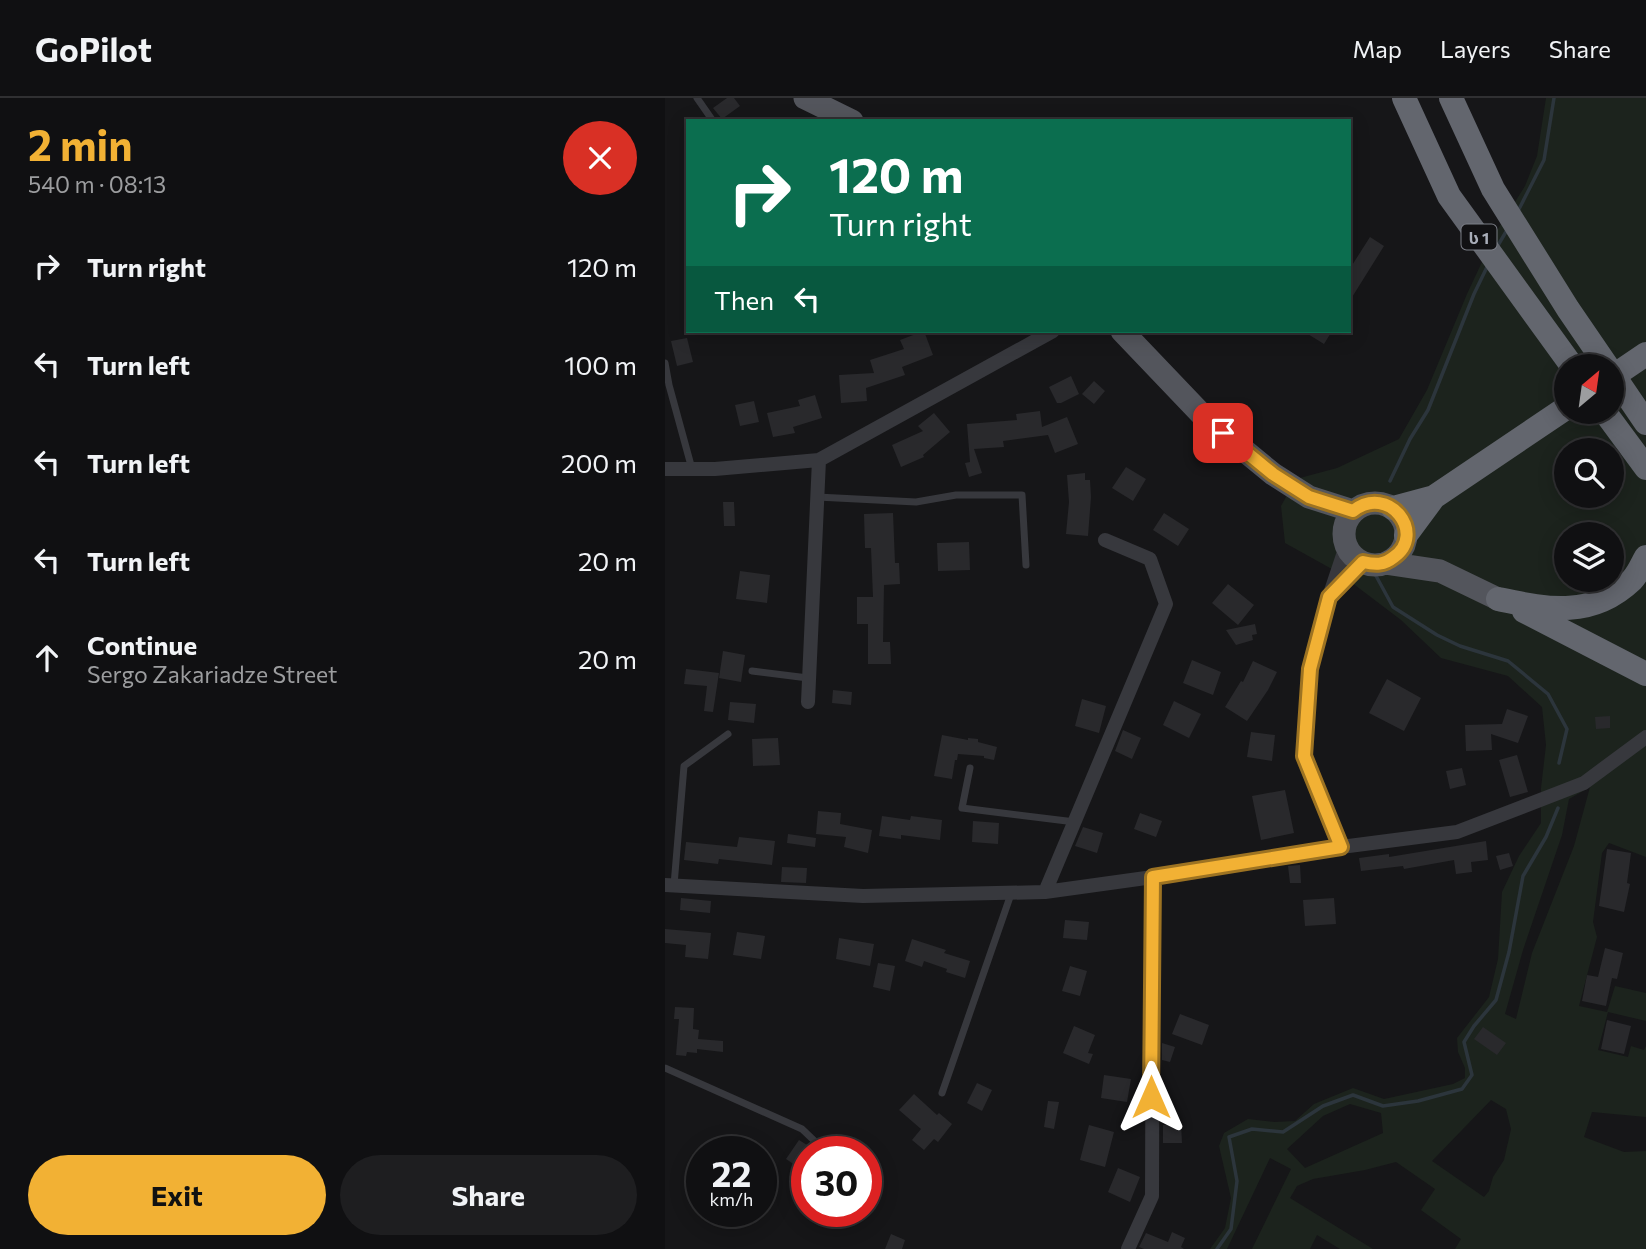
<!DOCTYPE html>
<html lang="en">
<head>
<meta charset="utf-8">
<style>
	body { margin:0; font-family:Commissioner,"Noto Sans Georgian",sans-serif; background:#1e1e20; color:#f1f3f6; height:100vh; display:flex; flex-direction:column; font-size:26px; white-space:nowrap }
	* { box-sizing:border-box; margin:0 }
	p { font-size:23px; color:#9c9d9f }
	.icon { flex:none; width:38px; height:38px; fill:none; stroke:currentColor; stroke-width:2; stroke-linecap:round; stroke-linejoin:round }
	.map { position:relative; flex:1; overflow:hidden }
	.drawer { display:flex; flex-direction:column; background:#101012; width:665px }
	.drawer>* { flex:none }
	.guide { position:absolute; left:21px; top:21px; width:665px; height:214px; border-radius:0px; box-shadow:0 4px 18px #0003,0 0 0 2px #303032; background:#0b6e4f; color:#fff; overflow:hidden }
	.needle { width:46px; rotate:29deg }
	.fabs { position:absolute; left:889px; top:256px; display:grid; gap:14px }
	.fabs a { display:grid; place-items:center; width:70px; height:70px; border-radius:50%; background:#101012; box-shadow:0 4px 18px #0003,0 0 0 2px #303032; font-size:35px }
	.speed { position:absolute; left:21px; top:1038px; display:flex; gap:14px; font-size:35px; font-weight:700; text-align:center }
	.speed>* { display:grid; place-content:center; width:91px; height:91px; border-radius:50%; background:#101012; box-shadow:0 4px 18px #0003,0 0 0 2px #303032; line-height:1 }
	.speed small { font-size:18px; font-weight:400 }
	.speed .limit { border:10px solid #d22; background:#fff; color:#111 }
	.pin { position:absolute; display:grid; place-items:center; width:60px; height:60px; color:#fff; margin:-30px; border-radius:14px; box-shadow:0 4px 10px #0006 }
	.me { position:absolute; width:77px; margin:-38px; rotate:0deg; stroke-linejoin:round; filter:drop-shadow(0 0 5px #0008) }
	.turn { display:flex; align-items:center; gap:24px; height:147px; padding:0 28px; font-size:32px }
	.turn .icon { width:91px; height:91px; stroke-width:2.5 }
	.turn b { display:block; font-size:49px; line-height:60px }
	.then { display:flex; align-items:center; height:66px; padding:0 28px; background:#0003; gap:14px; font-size:26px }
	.round { display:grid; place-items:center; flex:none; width:74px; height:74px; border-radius:37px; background:#1e1e20 }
	.overview { display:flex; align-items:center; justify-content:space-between; height:119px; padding:0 28px }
	h1 { font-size:42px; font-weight:700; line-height:52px; color:#f2b134 }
	.button { display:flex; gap:14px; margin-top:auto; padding:14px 28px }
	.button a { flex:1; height:80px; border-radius:42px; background:#f2b134; color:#111; font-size:28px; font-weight:700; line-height:80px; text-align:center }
	.button a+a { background:#1e1e20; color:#f1f3f6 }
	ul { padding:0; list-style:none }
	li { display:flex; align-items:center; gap:21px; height:98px; padding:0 28px }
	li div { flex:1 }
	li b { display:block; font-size:26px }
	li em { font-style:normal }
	header { display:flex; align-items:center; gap:42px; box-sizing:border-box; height:98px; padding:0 35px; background:#101012; border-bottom:2px solid #303032 }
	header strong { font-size:33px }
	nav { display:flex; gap:38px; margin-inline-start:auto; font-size:24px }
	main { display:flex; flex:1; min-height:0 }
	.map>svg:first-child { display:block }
	.green { fill:#1c231d; fill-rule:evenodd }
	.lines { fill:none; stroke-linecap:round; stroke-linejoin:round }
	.stream { stroke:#2c353c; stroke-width:3.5 }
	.building { fill:#29292c }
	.service { stroke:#37383d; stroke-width:7 }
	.minor { stroke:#37383d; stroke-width:14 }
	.primary { stroke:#53555c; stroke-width:23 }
	.motorway { stroke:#63666e; stroke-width:24 }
	.motorway-bridge { stroke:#63666e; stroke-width:24 }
	.route-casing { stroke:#9d7322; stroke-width:18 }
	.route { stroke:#f2b134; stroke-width:12 }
	.labels { text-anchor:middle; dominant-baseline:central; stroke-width:7; stroke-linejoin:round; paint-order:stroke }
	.shield { fill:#111113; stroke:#7b7e86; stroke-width:2 }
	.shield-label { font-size:16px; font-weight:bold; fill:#a8adb8 }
</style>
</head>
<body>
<header>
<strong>GoPilot</strong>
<nav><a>Map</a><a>Layers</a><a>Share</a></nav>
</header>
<main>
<section class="drawer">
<div class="overview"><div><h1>2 min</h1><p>540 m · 08:13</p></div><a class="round" style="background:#d93025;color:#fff"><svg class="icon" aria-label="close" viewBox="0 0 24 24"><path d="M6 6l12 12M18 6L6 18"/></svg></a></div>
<ul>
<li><svg class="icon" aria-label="right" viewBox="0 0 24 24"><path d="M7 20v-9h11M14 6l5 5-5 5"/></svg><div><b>Turn right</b></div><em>120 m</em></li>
<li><svg class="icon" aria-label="left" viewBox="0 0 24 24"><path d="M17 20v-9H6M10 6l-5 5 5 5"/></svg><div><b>Turn left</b></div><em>100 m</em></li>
<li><svg class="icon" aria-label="left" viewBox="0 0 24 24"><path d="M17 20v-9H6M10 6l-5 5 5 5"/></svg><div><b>Turn left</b></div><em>200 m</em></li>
<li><svg class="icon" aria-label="left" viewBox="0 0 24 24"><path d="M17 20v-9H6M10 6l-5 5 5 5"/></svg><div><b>Turn left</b></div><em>20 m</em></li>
<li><svg class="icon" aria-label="ahead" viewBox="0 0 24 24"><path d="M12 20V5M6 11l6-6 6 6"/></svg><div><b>Continue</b><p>Sergo Zakariadze Street</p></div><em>20 m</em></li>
</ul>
<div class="button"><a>Exit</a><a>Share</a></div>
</section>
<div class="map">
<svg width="981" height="1151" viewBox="0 0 981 1151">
	<rect width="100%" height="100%" fill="#161618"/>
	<path class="green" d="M 881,0 L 981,0 L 981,759 L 944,745 L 937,755 L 928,824 L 932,839 L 914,908 L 942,914 L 950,888 L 981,895 L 981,923 L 943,914 L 933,952 L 963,959 L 966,948 L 979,952 L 981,948 L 981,1019 L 927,1014 L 919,1039 L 959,1054 L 981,1053 L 981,1151 L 790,1151 L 796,1141 L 756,1112 L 770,1091 L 731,1064 L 700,1072 L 648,1081 L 632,1088 L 625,1100 L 708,1151 L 675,1151 L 652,1137 L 645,1151 L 587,1151 L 626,1071 L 605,1060 L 562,1151 L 545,1151 L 560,1130 L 566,1100 L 554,1048 L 559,1035 L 583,1021 L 610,1024 L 630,1023 L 649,1006 L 688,990 L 719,1001 L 788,986 L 800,980 L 800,970 L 793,954 L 792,940 L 824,899 L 833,861 L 837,794 L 854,758 L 876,725 L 876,690 L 881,647 L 877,609 L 843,578 L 776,560 L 736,522 L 674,475 L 620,445 L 616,408 L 631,381 L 672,370 L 734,341 L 762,292 L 802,196 L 831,134 L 860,88 L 872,58 ZM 901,268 L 947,268 L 947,313 L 901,313 ZM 901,352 L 947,352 L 947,397 L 901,397 ZM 901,436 L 947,436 L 947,481 L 901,481 ZM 925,689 L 909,748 L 867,855 L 851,921 L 840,916 L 858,852 L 897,737 L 904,701 ZM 826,1002 L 841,1011 L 846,1031 L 839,1062 L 828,1079 L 824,1093 L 819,1099 L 767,1063 ZM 685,1006 L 716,1015 L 718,1035 L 640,1070 L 622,1051 L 658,1018 Z"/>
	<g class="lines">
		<path class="stream" d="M 853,113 L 879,62 L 889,0
			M 832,149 L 842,132
			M 725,383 L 745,341 L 763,312 L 809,196 L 822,169
			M 710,476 L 728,509 L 772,537 L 795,548 L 843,563 L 883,596 L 902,631 L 894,665
			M 552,1151 L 566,1131 L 572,1083 L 564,1039 L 587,1031 L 618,1034 L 658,1008 L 688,997 L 718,1008 L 753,1003 L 797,991 L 807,977 L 799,944 L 809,928 L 831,902 L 844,854 L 858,778 L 881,739 L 893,710"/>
	</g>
	<path class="building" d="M 62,0 L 69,0 L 75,8 L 57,21 L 48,10 Z
		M 705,139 L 719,148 L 684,204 L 684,172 Z
		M 259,233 L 268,257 L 237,269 L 240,277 L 201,290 L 202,303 L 176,305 L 174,277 L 209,275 L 205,262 L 239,251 L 235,242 Z
		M 638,233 L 667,233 L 659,246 Z
		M 22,240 L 28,264 L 12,268 L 6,243 Z
		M 406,278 L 414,296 L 396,305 L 392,305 L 384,289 Z
		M 429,283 L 440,293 L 429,306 L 417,296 Z
		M 150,297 L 157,320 L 128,329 L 130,335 L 108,339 L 102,315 L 135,308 L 133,302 Z
		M 89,303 L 94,324 L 75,328 L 70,307 Z
		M 375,313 L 377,329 L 402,319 L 413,346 L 390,355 L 383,337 L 338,343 L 339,349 L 309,351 L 317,375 L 304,379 L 300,365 L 305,364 L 302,326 L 352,322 L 351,316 Z
		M 269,315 L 285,334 L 258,357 L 259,359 L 236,369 L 227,347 L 258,333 L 253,328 Z
		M 461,369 L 481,381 L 468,403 L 447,390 Z
		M 420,375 L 420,382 L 425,382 L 426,399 L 423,438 L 401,436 L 404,404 L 402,377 Z
		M 58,404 L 69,404 L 70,428 L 59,428 Z
		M 228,415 L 230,465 L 234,465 L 235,486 L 219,487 L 218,544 L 225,544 L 226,566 L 203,566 L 203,526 L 192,526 L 192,499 L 208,499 L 206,450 L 200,450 L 199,416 Z
		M 499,415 L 524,431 L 513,448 L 488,432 Z
		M 304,444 L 305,472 L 273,473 L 272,445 Z
		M 75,473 L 105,477 L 102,505 L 71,501 Z
		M 563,486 L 589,507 L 573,527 L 547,505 Z
		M 590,526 L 592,536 L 587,537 L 588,542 L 571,547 L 561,532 Z
		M 58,553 L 80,557 L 76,584 L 54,580 Z
		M 527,562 L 556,574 L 548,597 L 518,585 Z
		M 588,563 L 612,574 L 603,592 L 582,623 L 560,609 L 576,583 L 578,584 Z
		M 21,571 L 54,575 L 48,614 L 39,613 L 42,588 L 19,586 Z
		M 722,581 L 756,600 L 739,633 L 704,615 Z
		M 168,592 L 187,594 L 186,607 L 167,605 Z
		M 417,601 L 441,608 L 434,635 L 410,628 Z
		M 509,603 L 536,616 L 524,640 L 498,627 Z
		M 65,604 L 91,606 L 89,625 L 63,622 Z
		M 842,611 L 863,618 L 853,645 L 826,636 L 827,652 L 801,653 L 800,627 L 837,626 Z
		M 945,618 L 945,630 L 931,631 L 930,619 Z
		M 458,632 L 476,640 L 467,661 L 450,653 Z
		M 586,634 L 610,637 L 607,663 L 582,659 Z
		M 277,637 L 303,642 L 303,640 L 313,641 L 313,644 L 332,649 L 329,662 L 319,660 L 319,658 L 293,656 L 292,662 L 290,662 L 287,681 L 269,678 Z
		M 113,640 L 115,667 L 88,668 L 87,641 Z
		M 852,657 L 863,694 L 845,699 L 834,662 Z
		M 797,670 L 801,687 L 785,691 L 781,673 Z
		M 620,692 L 629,735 L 596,742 L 587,698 Z
		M 153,713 L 176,715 L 175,726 L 207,732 L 203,755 L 179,749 L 181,739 L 151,736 Z
		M 475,715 L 497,723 L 491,739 L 469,731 Z
		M 217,718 L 245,722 L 246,718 L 277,722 L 275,742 L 236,737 L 236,741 L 214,738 Z
		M 308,723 L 334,725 L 333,746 L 307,744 Z
		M 418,729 L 438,735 L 432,755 L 410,748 Z
		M 123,736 L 151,740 L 150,749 L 122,745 Z
		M 74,739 L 110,743 L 107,767 L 54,761 L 53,766 L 19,762 L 21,744 L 72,749 Z
		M 821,743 L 823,762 L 806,764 L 807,774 L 791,776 L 789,762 L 739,771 L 738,768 L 696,773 L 694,760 L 724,756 L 724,759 Z
		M 942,751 L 966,755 L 962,785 L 965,786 L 959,814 L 934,808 Z
		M 844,755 L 848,768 L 835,772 L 831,758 Z
		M 635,767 L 636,785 L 625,785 L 623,768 Z
		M 117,769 L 142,770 L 141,785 L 116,784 Z
		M 16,800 L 46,803 L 45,815 L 15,812 Z
		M 669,800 L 671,826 L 640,828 L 638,802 Z
		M 400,822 L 424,824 L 422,842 L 398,840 Z
		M 0,831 L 46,835 L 43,861 L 20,859 L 21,847 L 0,845 Z
		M 72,834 L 100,838 L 96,861 L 68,857 Z
		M 174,840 L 209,846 L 205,868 L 171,861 Z
		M 247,841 L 281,852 L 279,855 L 305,863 L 300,880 L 281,874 L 282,871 L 259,863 L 257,869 L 240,863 Z
		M 940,850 L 958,855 L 952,881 L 947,880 L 941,908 L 917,903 L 922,877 L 933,879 Z
		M 213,865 L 230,868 L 225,893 L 208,889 Z
		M 405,868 L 422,873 L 415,898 L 397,893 Z
		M 10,909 L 29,910 L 28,931 L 34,932 L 33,941 L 58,943 L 58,954 L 32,951 L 32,955 L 22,954 L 21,958 L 11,957 L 14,921 L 9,921 Z
		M 515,916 L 544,927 L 537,947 L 507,936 Z
		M 942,922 L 966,928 L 959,956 L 936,951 Z
		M 409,928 L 430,937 L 423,955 L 428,956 L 424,966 L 398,955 Z
		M 818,929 L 841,945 L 832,957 L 809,941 Z
		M 497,945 L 510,949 L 505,964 L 497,962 Z
		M 439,977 L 466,981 L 462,1004 L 436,1000 Z
		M 312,985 L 327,992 L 317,1013 L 302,1005 Z
		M 249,996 L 272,1017 L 274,1015 L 287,1026 L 273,1044 L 269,1041 L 259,1052 L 247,1042 L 256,1031 L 234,1012 Z
		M 383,1003 L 394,1004 L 389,1031 L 379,1029 Z
		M 516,1026 L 517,1045 L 498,1045 L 498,1027 Z
		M 424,1027 L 449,1034 L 440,1069 L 415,1062 Z
		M 134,1042 L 142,1047 L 142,1075 L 121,1061 Z
		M 453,1070 L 475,1079 L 465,1104 L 443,1094 Z
		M 507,1134 L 520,1140 L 516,1149 L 519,1151 L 479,1151 L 474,1149 L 481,1135 L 503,1144 Z
		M 226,1136 L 240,1142 L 237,1151 L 220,1151 Z"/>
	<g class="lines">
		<path class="service" d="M 32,0 L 48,23
			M 0,265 L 4,287 L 27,371
			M 152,399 L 251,404 L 291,397 L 357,397 L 361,467
			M 87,573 L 143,580
			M 305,670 L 297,710 L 410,724
			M 9,787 L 19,668 L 63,636
			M 0,970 L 137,1031 L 160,1053
			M 277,995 L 346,796"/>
		<path class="minor" d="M 0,371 L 50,371 L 154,362 L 388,233
			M 667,496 L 698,464
			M 143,604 L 154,362
			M 676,749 L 639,658 L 645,571 L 664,499 L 681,448
			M 0,787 L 198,798 L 380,794 L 488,779 L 676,749 L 792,734 L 919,685 L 981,639
			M 380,794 L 501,506 L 485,461 L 440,442
			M 463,1151 L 487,1098 L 488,779"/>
		<path class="primary" d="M 140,0 L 187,23
			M 457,233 L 541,321 L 608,376 L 644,399 L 688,413
			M679 436a31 31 0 1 1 62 0a31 31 0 1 1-62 0Z
			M 721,465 L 775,473 L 833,501"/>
		<path class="motorway" d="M 739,0 L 784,98 L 907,268
			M 786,0 L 828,91 L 903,211 L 942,268
			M 947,279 L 981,256
			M 939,313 L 981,370
			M 728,410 L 769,399 L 901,310
			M 741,437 L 769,399
			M 833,501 C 882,511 926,521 967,482 C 973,476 977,466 981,459
			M 859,513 L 981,576"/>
		<path class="motorway-bridge" d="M 947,275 L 981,325"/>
	</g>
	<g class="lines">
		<defs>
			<path id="route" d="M 486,999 L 488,779 L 676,749 L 639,658 L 645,571 L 664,499 L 698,464 C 711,467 719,467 729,459 C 762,436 724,385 688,413 L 644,399 L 608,376 L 558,335"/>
		</defs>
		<use href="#route" class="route-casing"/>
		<use href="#route" class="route"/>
	</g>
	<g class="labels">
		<rect class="shield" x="796.5" y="126.5" width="35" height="25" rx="5"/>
		<g class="shield-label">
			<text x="814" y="139">ს 1</text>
		</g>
	</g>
</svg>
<div class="fabs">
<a><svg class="needle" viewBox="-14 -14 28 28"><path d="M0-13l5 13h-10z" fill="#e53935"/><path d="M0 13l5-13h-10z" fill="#9c9d9f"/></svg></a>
<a><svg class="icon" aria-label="search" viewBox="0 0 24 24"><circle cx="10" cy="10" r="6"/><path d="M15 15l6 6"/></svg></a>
<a><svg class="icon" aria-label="layers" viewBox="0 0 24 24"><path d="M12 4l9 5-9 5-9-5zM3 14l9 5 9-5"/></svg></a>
</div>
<div class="speed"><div>22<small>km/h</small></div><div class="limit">30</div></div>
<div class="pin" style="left:558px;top:335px;background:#d93025"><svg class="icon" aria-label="arrive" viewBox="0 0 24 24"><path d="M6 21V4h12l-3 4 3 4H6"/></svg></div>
<svg class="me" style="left:486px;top:999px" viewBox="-20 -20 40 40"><path d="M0-17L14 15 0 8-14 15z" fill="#f2b134" stroke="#fff" stroke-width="4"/></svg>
<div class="guide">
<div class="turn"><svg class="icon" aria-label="right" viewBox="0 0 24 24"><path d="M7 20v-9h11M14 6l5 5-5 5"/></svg><div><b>120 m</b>Turn right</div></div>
<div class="then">Then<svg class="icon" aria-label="left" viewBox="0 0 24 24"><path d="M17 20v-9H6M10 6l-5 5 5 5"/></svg></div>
</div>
</div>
</main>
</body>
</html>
